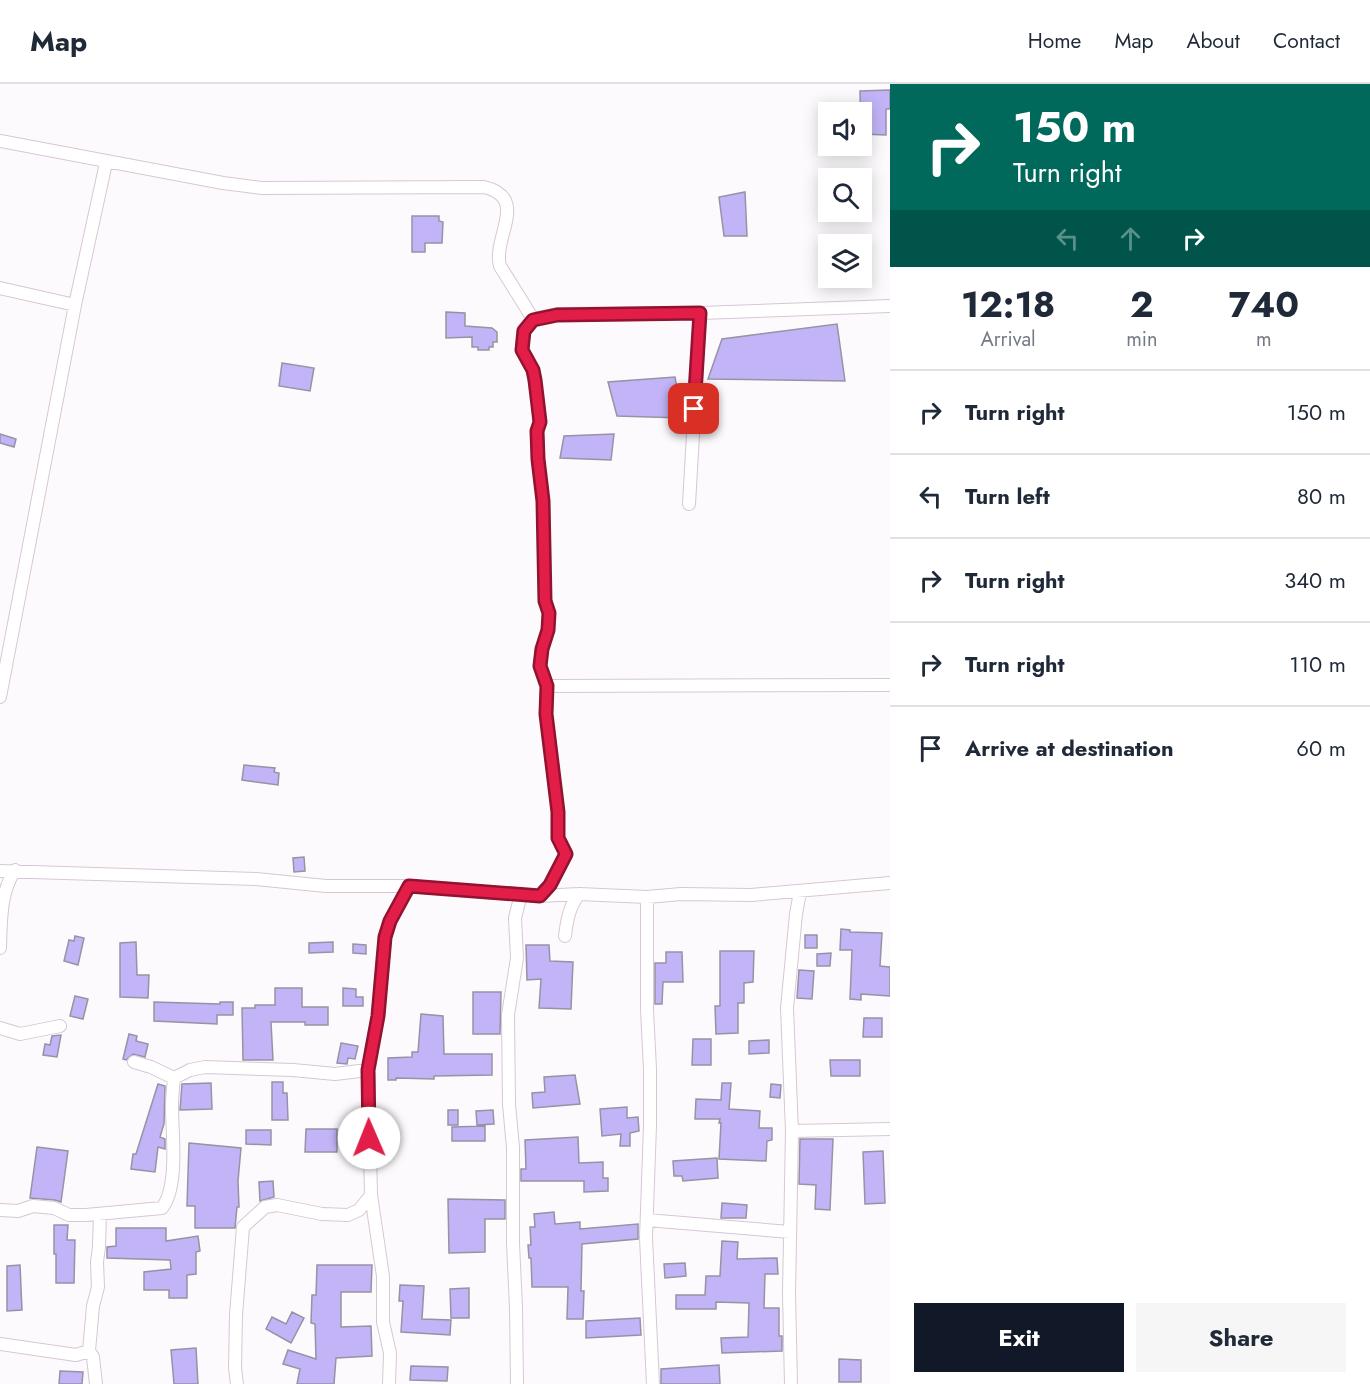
<!DOCTYPE html>
<html lang="en">
<head>
<meta charset="utf-8">
<style>
	body { margin:0; font-family:Jost,sans-serif; background:#f6f6f7; color:#1f2937; height:100vh; display:flex; flex-direction:column; font-size:22px; white-space:nowrap }
	* { box-sizing:border-box; margin:0 }
	p { font-size:20px; color:#747a83 }
	.icon { flex:none; width:33px; height:33px; fill:none; stroke:currentColor; stroke-width:2; stroke-linecap:round; stroke-linejoin:round }
	.map { position:relative; flex:1; overflow:hidden }
	.drawer { display:flex; flex-direction:column; background:#fff; width:480px }
	.drawer>* { flex:none }
	.guide { background:#00695c; color:#fff; overflow:hidden }
	.controls { position:absolute; left:818px; top:18px; display:grid; gap:12px }
	.controls a { display:grid; place-items:center; width:54px; height:54px; border-radius:0px; background:#fff; box-shadow:0 3px 15px #0003; font-size:30px }
	.pin { position:absolute; display:grid; place-items:center; width:51px; height:51px; color:#fff; margin:-26px; border-radius:12px; box-shadow:0 3px 9px #0006 }
	.me { position:absolute; width:66px; margin:-33px; rotate:359deg; stroke-linejoin:round; filter:drop-shadow(0 0 4px #0008) }
	.turn { display:flex; align-items:center; gap:21px; height:126px; padding:0 24px; font-size:27px }
	.turn .icon { width:78px; height:78px; stroke-width:2.5 }
	.turn b { display:block; font-size:42px; line-height:51px }
	.lanes { display:flex; align-items:center; height:57px; padding:0 24px; background:#0003; justify-content:center; gap:30px; direction:ltr }
	.lanes .off { opacity:.35 }
	.eta { display:flex; justify-content:space-evenly; align-items:center; height:102px; text-align:center }
	.eta b { font-size:36px; font-weight:700; line-height:42px }
	.action { display:flex; gap:12px; margin-top:auto; padding:12px 24px }
	.action a { flex:1; height:69px; border-radius:0px; background:#111827; color:#fff; font-size:24px; font-weight:700; line-height:69px; text-align:center }
	.action a+a { background:#f6f6f7; color:#1f2937 }
	ul { padding:0; list-style:none }
	li { display:flex; align-items:center; gap:18px; height:84px; padding:0 24px; border-top:2px solid #e0e1e3 }
	li div { flex:1 }
	li b { display:block; font-size:22px }
	li em { font-style:normal }
	header { display:flex; align-items:center; gap:36px; box-sizing:border-box; height:84px; padding:0 30px; background:#fff; border-bottom:2px solid #e0e1e3 }
	header strong { font-size:28px }
	nav { display:flex; gap:33px; margin-inline-start:auto; font-size:21px }
	main { display:flex; flex:1; min-height:0 }
	.map>svg:first-child { display:block }
	.building { fill:#c2b4f7; stroke:#9693a4; stroke-width:1.5 }
	.lines { fill:none; stroke-linecap:round; stroke-linejoin:round }
	.street-casing { stroke:#d6c7d5; stroke-width:14 }
	.street { stroke:#fff; stroke-width:12 }
	.route-casing { stroke:#92132f; stroke-width:15 }
	.route { stroke:#e11d48; stroke-width:10 }
</style>
</head>
<body>
<header>
<strong>Map</strong>
<nav><a>Home</a><a>Map</a><a>About</a><a>Contact</a></nav>
</header>
<main>
<div class="map">
<svg width="890" height="1300" viewBox="0 0 890 1300">
	<rect width="100%" height="100%" fill="#fdfafd"/>
	<path class="building" d="M 890,6 L 890,25 L 886,25 L 886,51 L 861,50 L 860,7 Z
		M 745,108 L 747,152 L 724,152 L 719,113 Z
		M 412,132 L 439,132 L 439,137 L 443,138 L 442,159 L 425,159 L 425,168 L 412,168 Z
		M 446,228 L 465,229 L 465,242 L 492,244 L 497,248 L 497,258 L 493,258 L 493,263 L 489,263 L 489,266 L 478,266 L 478,263 L 472,263 L 472,253 L 446,254 Z
		M 837,240 L 845,297 L 708,295 L 722,255 Z
		M 282,279 L 314,284 L 310,307 L 279,302 Z
		M 675,293 L 682,334 L 617,332 L 608,298 Z
		M 0,350 L 16,355 L 14,363 L 0,359 Z
		M 614,350 L 611,376 L 560,374 L 564,352 Z
		M 244,681 L 275,684 L 274,688 L 279,689 L 278,701 L 242,696 Z
		M 304,773 L 305,787 L 294,788 L 293,774 Z
		M 841,845 L 850,846 L 850,848 L 882,849 L 880,882 L 890,883 L 890,912 L 861,910 L 861,916 L 850,915 L 852,866 L 840,866 Z
		M 805,851 L 817,851 L 817,864 L 805,864 Z
		M 75,852 L 84,854 L 78,881 L 64,877 L 69,856 L 74,857 Z
		M 136,858 L 137,891 L 149,891 L 148,914 L 120,913 L 120,859 Z
		M 333,858 L 333,868 L 309,869 L 309,859 Z
		M 353,860 L 366,861 L 366,870 L 353,869 Z
		M 526,861 L 549,861 L 550,877 L 573,878 L 571,925 L 539,924 L 541,895 L 527,896 Z
		M 720,867 L 754,867 L 753,898 L 744,899 L 744,919 L 738,919 L 738,949 L 716,950 L 715,922 L 720,922 Z
		M 666,868 L 682,868 L 683,898 L 663,898 L 662,920 L 655,920 L 655,879 L 666,879 Z
		M 831,869 L 830,882 L 817,882 L 817,870 Z
		M 799,886 L 814,887 L 812,915 L 797,914 Z
		M 275,904 L 302,904 L 302,923 L 328,923 L 328,941 L 305,941 L 305,938 L 271,938 L 273,976 L 243,976 L 242,924 L 255,924 L 255,921 L 275,921 Z
		M 343,904 L 356,905 L 356,913 L 363,913 L 363,922 L 343,922 Z
		M 473,908 L 501,908 L 500,950 L 473,950 Z
		M 75,912 L 88,915 L 83,935 L 70,932 Z
		M 154,918 L 220,920 L 220,918 L 233,918 L 233,931 L 217,931 L 217,940 L 154,937 Z
		M 421,930 L 443,932 L 444,970 L 492,970 L 492,991 L 434,992 L 434,995 L 396,994 L 396,996 L 388,996 L 388,974 L 412,973 L 412,968 L 418,968 Z
		M 864,934 L 882,934 L 882,953 L 863,953 Z
		M 129,950 L 137,952 L 136,957 L 148,960 L 145,973 L 133,970 L 126,976 L 123,975 Z
		M 61,951 L 57,973 L 43,971 L 45,960 L 50,961 L 52,952 Z
		M 693,955 L 711,955 L 711,981 L 692,981 Z
		M 769,956 L 769,969 L 749,970 L 749,957 Z
		M 341,959 L 358,962 L 355,975 L 348,974 L 347,980 L 337,979 Z
		M 830,976 L 860,976 L 860,992 L 831,992 Z
		M 575,991 L 580,1020 L 533,1024 L 532,1009 L 545,1008 L 544,993 Z
		M 272,998 L 283,998 L 283,1009 L 287,1009 L 288,1036 L 272,1036 Z
		M 211,999 L 212,1025 L 180,1026 L 182,1000 Z
		M 722,999 L 731,999 L 729,1025 L 760,1027 L 759,1044 L 772,1044 L 772,1056 L 767,1057 L 766,1077 L 719,1075 L 721,1039 L 719,1039 L 720,1035 L 695,1035 L 696,1015 L 721,1016 Z
		M 158,1000 L 165,1002 L 164,1040 L 160,1053 L 165,1055 L 165,1065 L 158,1063 L 155,1088 L 131,1085 L 133,1070 L 136,1070 Z
		M 771,1000 L 781,1001 L 780,1014 L 770,1013 Z
		M 627,1023 L 627,1034 L 638,1033 L 639,1047 L 630,1049 L 630,1062 L 620,1062 L 621,1050 L 602,1052 L 600,1025 Z
		M 448,1026 L 458,1026 L 458,1041 L 448,1041 Z
		M 493,1026 L 494,1040 L 477,1041 L 476,1027 Z
		M 485,1042 L 485,1057 L 452,1057 L 452,1043 Z
		M 306,1045 L 337,1045 L 337,1068 L 305,1068 Z
		M 246,1046 L 271,1046 L 271,1061 L 246,1060 Z
		M 578,1053 L 579,1079 L 603,1078 L 603,1094 L 608,1094 L 608,1107 L 584,1108 L 584,1097 L 521,1097 L 521,1085 L 526,1085 L 525,1056 Z
		M 800,1055 L 833,1055 L 830,1126 L 815,1125 L 816,1101 L 799,1100 Z
		M 189,1059 L 241,1064 L 238,1097 L 239,1123 L 237,1123 L 235,1144 L 195,1144 L 195,1122 L 187,1122 Z
		M 37,1063 L 68,1067 L 61,1118 L 55,1116 L 30,1114 Z
		M 883,1067 L 885,1119 L 865,1120 L 863,1068 Z
		M 717,1074 L 718,1094 L 683,1097 L 682,1092 L 674,1092 L 673,1077 Z
		M 273,1097 L 274,1113 L 260,1117 L 259,1098 Z
		M 448,1115 L 505,1116 L 505,1135 L 485,1135 L 485,1168 L 449,1169 Z
		M 722,1119 L 747,1121 L 746,1134 L 721,1134 Z
		M 554,1128 L 555,1140 L 580,1138 L 580,1145 L 638,1140 L 638,1155 L 582,1160 L 581,1207 L 584,1207 L 583,1235 L 567,1235 L 568,1203 L 532,1203 L 531,1174 L 529,1174 L 528,1161 L 531,1161 L 530,1143 L 535,1143 L 534,1130 Z
		M 54,1141 L 68,1141 L 67,1156 L 75,1156 L 74,1199 L 56,1199 L 56,1170 L 54,1170 Z
		M 116,1144 L 166,1144 L 166,1157 L 198,1152 L 200,1167 L 196,1168 L 196,1190 L 187,1191 L 187,1214 L 169,1214 L 169,1206 L 144,1206 L 144,1188 L 171,1185 L 170,1176 L 107,1174 L 107,1163 L 116,1162 Z
		M 722,1157 L 738,1158 L 737,1175 L 777,1174 L 778,1190 L 765,1190 L 764,1224 L 779,1224 L 779,1252 L 782,1252 L 782,1267 L 722,1269 L 721,1254 L 748,1253 L 749,1219 L 716,1218 L 716,1225 L 676,1225 L 676,1211 L 705,1211 L 706,1192 L 720,1192 Z
		M 685,1179 L 686,1192 L 665,1194 L 664,1180 Z
		M 20,1181 L 22,1226 L 7,1227 L 7,1182 Z
		M 317,1181 L 372,1181 L 371,1208 L 341,1208 L 341,1243 L 371,1242 L 372,1272 L 336,1274 L 334,1300 L 297,1300 L 300,1285 L 283,1280 L 288,1266 L 316,1275 L 315,1240 L 311,1239 L 312,1211 L 316,1211 Z
		M 400,1201 L 424,1202 L 422,1235 L 451,1236 L 450,1251 L 401,1248 L 403,1217 L 399,1217 Z
		M 469,1204 L 469,1234 L 451,1234 L 450,1205 Z
		M 292,1228 L 304,1234 L 291,1259 L 266,1245 L 272,1233 L 286,1240 Z
		M 640,1234 L 641,1251 L 586,1254 L 586,1237 Z
		M 196,1264 L 198,1300 L 174,1300 L 171,1266 Z
		M 839,1275 L 861,1276 L 861,1298 L 839,1298 Z
		M 719,1281 L 720,1300 L 661,1300 L 661,1285 Z
		M 411,1282 L 448,1283 L 447,1297 L 410,1296 Z
		M 60,1287 L 83,1288 L 82,1300 L 59,1300 Z"/>
	<g class="lines">
		<defs>
			<path id="street" d="M 0,57 L 223,99 L 262,104 L 484,103 C 530,114 492,154 500,182 L 533,235
				M 0,204 L 75,221
				M 689,420 L 700,229
				M 547,602 L 890,601
				M 0,613 L 75,221 L 106,79
				M 0,787 L 256,795 L 326,802 L 409,802 L 540,812 L 579,810 L 647,813 L 681,810 L 751,811 L 890,799
				M 540,812 L 550,801 L 566,770 L 558,754 L 558,728 L 546,630 L 547,602 L 540,582 L 542,565 L 548,546 L 549,529 L 545,517 L 543,417 L 538,375 L 537,347 L 540,338 L 538,318 L 533,286 L 522,266 L 523,247 L 533,235 L 557,230 L 700,229 L 890,222
				M 647,813 L 647,926 L 650,985 L 650,1041 L 646,1154 L 653,1300
				M 565,852 C 567,836 569,823 579,810
				M 0,864 C 1,836 0,809 15,786
				M 0,944 L 20,950 L 60,942
				M 134,978 L 151,983 L 174,994
				M 174,994 L 190,986 L 205,983 L 293,986 L 335,990 L 368,986
				M 792,1047 L 890,1045
				M 0,1126 L 18,1127 L 33,1122 L 54,1124 L 69,1131 L 86,1131 L 162,1124 C 179,1102 172,1050 172,1023 C 172,1013 173,1004 174,994
				M 647,1136 L 790,1148
				M 0,1260 L 76,1271 L 89,1267
				M 96,1300 L 93,1273 L 89,1267 L 93,1222 L 98,1203 L 97,1178 L 99,1163 L 100,1130
				M 237,1300 L 235,1284 L 236,1231 L 243,1143 L 265,1123 L 277,1121 L 322,1130 L 348,1131 L 359,1126 L 371,1111
				M 389,1300 L 390,1269 L 383,1238 L 383,1192 L 371,1111 L 368,986 L 378,932 L 385,853 L 390,837 L 409,802
				M 517,1300 L 516,1224 L 513,1159 L 513,1064 L 509,1020 L 508,931 L 517,874 L 515,834 L 521,810
				M 791,1300 L 789,1209 L 792,1047 L 787,924 L 796,830 L 800,808"/>
		</defs>
		<use href="#street" class="street-casing"/>
		<use href="#street" class="street"/>
	</g>
	<g class="lines">
		<defs>
			<path id="route" d="M 369,1054 L 368,986 L 378,932 L 385,853 L 390,837 L 409,802 L 540,812 L 550,801 L 566,770 L 558,754 L 558,728 L 546,630 L 547,602 L 540,582 L 542,565 L 548,546 L 549,529 L 545,517 L 543,417 L 538,375 L 537,347 L 540,338 L 535,296 L 533,286 L 522,266 L 524,247 L 533,236 L 557,231 L 700,229 L 694,325"/>
		</defs>
		<use href="#route" class="route-casing"/>
		<use href="#route" class="route"/>
	</g>
</svg>
<div class="controls">
<a><svg class="icon" aria-label="sound" viewBox="0 0 24 24"><path d="M4 9h4l5-4v14l-5-4H4zM17 9q2 3 0 6"/></svg></a>
<a><svg class="icon" aria-label="search" viewBox="0 0 24 24"><circle cx="10" cy="10" r="6"/><path d="M15 15l6 6"/></svg></a>
<a><svg class="icon" aria-label="layers" viewBox="0 0 24 24"><path d="M12 4l9 5-9 5-9-5zM3 14l9 5 9-5"/></svg></a>
</div>
<div class="pin" style="left:694px;top:325px;background:#d93025"><svg class="icon" aria-label="arrive" viewBox="0 0 24 24"><path d="M6 21V4h12l-3 4 3 4H6"/></svg></div>
<svg class="me" style="left:369px;top:1054px" viewBox="-20 -20 40 40"><circle r="19" fill="#fff"/><path d="M0-13L10 11 0 6-10 11z" fill="#e11d48"/></svg>
</div>
<section class="drawer">
<div class="guide">
<div class="turn"><svg class="icon" aria-label="right" viewBox="0 0 24 24"><path d="M7 20v-9h11M14 6l5 5-5 5"/></svg><div><b>150 m</b>Turn right</div></div>
<div class="lanes"><svg class="icon off" aria-label="left" viewBox="0 0 24 24"><path d="M17 20v-9H6M10 6l-5 5 5 5"/></svg><svg class="icon off" aria-label="ahead" viewBox="0 0 24 24"><path d="M12 20V5M6 11l6-6 6 6"/></svg><svg class="icon" aria-label="right" viewBox="0 0 24 24"><path d="M7 20v-9h11M14 6l5 5-5 5"/></svg></div>
</div>
<div class="eta">
<div><b>12:18</b><p>Arrival</p></div>
<div><b>2</b><p>min</p></div>
<div><b>740</b><p>m</p></div>
</div>
<ul>
<li><svg class="icon" aria-label="right" viewBox="0 0 24 24"><path d="M7 20v-9h11M14 6l5 5-5 5"/></svg><div><b>Turn right</b></div><em>150 m</em></li>
<li><svg class="icon" aria-label="left" viewBox="0 0 24 24"><path d="M17 20v-9H6M10 6l-5 5 5 5"/></svg><div><b>Turn left</b></div><em>80 m</em></li>
<li><svg class="icon" aria-label="right" viewBox="0 0 24 24"><path d="M7 20v-9h11M14 6l5 5-5 5"/></svg><div><b>Turn right</b></div><em>340 m</em></li>
<li><svg class="icon" aria-label="right" viewBox="0 0 24 24"><path d="M7 20v-9h11M14 6l5 5-5 5"/></svg><div><b>Turn right</b></div><em>110 m</em></li>
<li><svg class="icon" aria-label="arrive" viewBox="0 0 24 24"><path d="M6 21V4h12l-3 4 3 4H6"/></svg><div><b>Arrive at destination</b></div><em>60 m</em></li>
</ul>
<div class="action"><a>Exit</a><a>Share</a></div>
</section>
</main>
</body>
</html>
